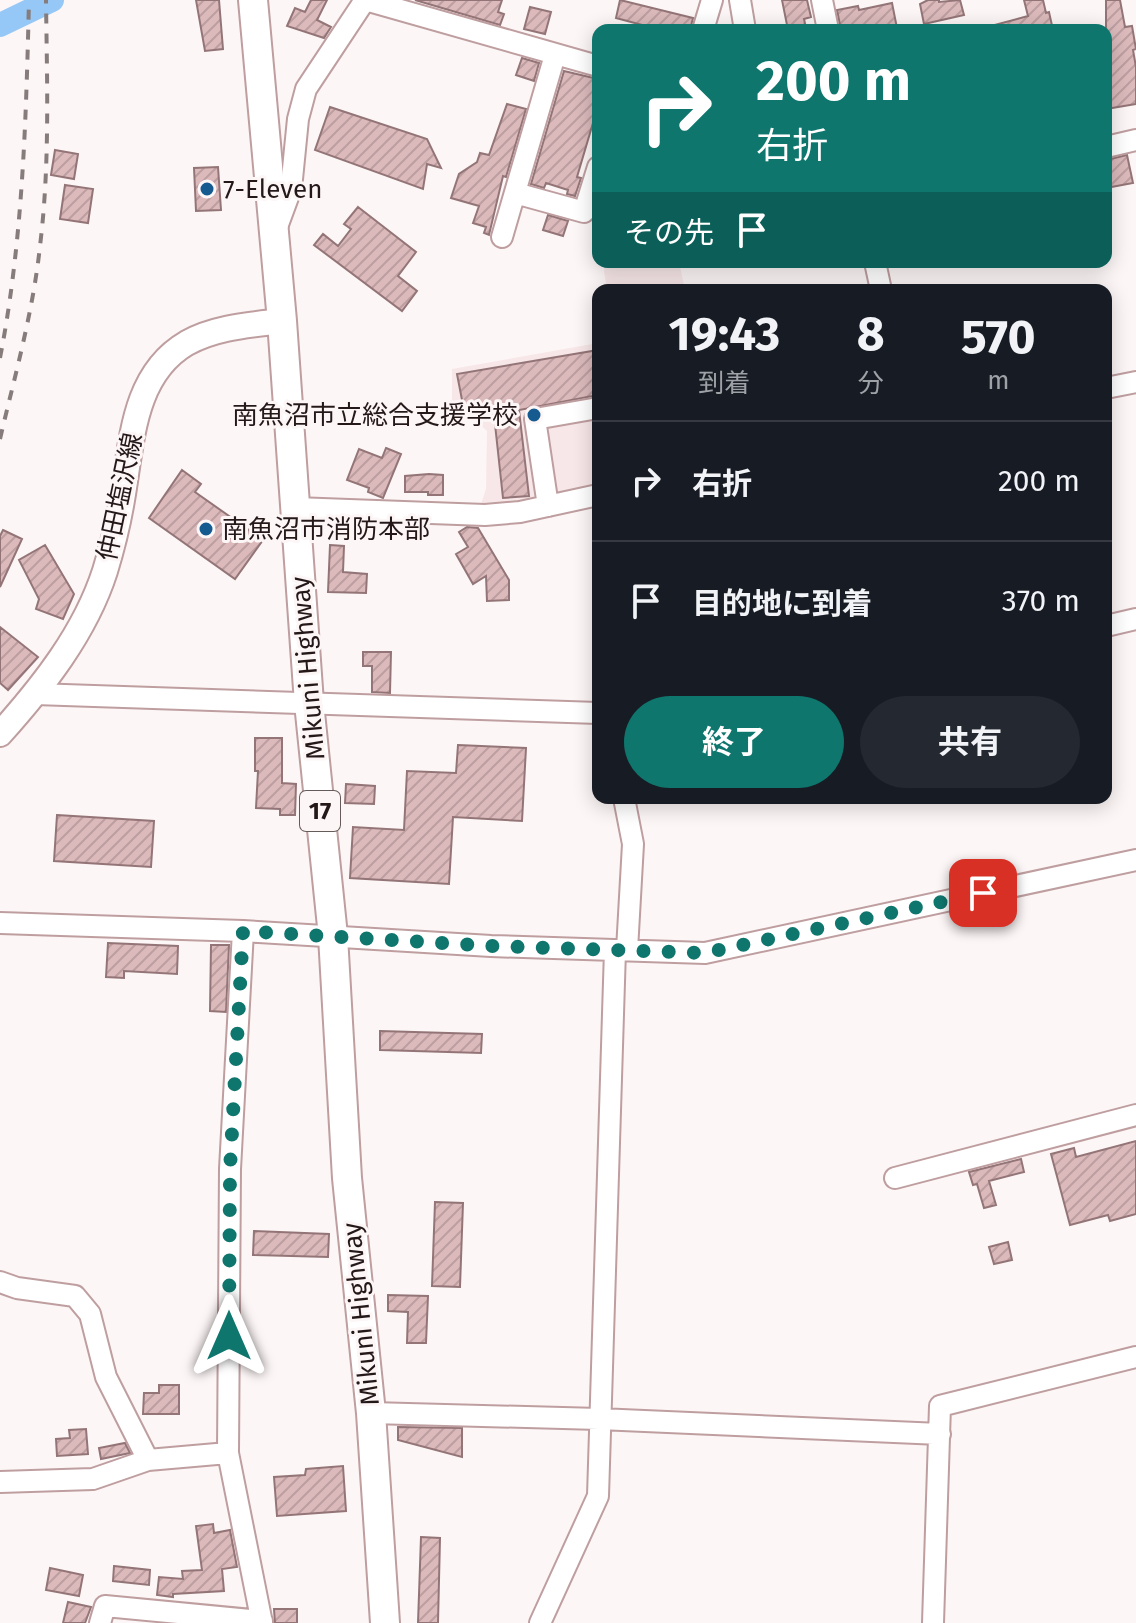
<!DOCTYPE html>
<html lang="ja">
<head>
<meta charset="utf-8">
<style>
	body { margin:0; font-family:"Fira Sans","Noto Sans JP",sans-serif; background:#242831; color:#f1f3f6; height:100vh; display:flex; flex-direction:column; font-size:30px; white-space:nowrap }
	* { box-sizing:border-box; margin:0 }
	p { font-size:26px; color:#9ea1a6 }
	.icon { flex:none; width:44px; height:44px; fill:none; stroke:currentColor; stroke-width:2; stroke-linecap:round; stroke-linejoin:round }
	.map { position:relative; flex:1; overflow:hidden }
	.side { position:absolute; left:592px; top:284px; width:520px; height:520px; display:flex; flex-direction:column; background:#171b24; border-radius:16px; box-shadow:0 4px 20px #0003 }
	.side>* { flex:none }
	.top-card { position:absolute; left:592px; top:24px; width:520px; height:244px; border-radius:16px; box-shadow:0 4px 20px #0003; background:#0f766e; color:#fff; overflow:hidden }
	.pin { position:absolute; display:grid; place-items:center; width:68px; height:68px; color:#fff; margin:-34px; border-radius:16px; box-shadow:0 4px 12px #0006 }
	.me { position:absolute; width:88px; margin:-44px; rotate:0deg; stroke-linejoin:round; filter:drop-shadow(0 0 6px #0008) }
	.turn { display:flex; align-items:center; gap:28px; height:168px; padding:0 32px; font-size:36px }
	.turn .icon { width:104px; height:104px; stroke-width:2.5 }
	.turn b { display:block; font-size:56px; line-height:68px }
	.then { display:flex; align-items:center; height:76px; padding:0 32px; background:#0003; gap:16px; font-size:30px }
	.eta { display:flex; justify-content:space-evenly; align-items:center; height:136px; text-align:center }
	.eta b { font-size:48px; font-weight:700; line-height:56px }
	.cta { display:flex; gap:16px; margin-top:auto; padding:16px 32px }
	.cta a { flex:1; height:92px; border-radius:48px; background:#0f766e; color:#fff; font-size:32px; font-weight:700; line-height:92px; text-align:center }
	.cta a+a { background:#242831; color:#f1f3f6 }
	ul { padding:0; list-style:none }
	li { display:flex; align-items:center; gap:24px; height:120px; padding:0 32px; border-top:2px solid #363941 }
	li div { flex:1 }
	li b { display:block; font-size:30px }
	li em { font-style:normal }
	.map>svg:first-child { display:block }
	.built { fill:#f8e7e8 }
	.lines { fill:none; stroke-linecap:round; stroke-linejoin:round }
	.river { stroke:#95c8f6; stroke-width:24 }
	.building { fill:url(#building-hatch); stroke:#947577; stroke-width:2 }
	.minor-casing { stroke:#bf9ea0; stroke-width:24 }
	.major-casing { stroke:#bf9ea0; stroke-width:28 }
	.highway-casing { stroke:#bf9ea0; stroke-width:32 }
	.minor { stroke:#fff; stroke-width:20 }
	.major { stroke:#fff; stroke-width:24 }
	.highway { stroke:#fff; stroke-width:28 }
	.rail { stroke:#867c7c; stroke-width:4; stroke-dasharray:10 10; stroke-linecap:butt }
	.route { stroke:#0f766e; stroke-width:14; stroke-dasharray:0 25.2 }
	.poi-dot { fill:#155b90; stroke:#fdf6f6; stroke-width:3 }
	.labels { text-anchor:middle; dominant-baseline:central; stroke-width:6; stroke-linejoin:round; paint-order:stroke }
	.shield { fill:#fdf6f6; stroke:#655b5b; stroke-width:2 }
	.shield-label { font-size:24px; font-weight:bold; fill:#241819 }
	.poi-label { font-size:26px; fill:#241819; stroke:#fdf6f6; text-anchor:start }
	.street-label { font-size:26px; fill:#241819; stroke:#fdf6f6 }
</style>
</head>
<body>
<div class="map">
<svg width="1136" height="1623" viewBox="0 0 1136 1623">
	<defs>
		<pattern id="building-hatch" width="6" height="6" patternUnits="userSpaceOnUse" patternTransform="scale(2)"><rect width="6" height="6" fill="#dcbabc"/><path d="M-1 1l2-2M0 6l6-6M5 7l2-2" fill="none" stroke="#bd9fa1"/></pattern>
	</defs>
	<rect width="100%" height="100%" fill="#fdf6f6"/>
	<path class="built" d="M 606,262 L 679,262 L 685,290 L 607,290 L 604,271 Z
		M 598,343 L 598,495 L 485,515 L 481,504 L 486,489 L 487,431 L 452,400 L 452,369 Z"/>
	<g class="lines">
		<path class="river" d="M 0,25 L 52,0"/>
	</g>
	<path class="building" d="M 196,0 L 219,0 L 223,49 L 205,51 Z
		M 311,0 L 327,0 L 317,20 L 331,27 L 324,38 L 287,26 L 295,8 L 305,12 Z
		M 415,0 L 502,0 L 498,12 L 504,14 L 500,25 Z
		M 620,0 L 693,18 L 690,30 L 661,30 L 616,18 Z
		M 782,0 L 807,0 L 811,17 L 804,19 L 806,28 L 788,30 Z
		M 928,0 L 939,0 L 939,2 L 960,0 L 964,15 L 924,24 L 920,4 Z
		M 1024,0 L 1043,0 L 1046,13 L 1049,12 L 1053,30 L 992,30 L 991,26 L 1028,16 Z
		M 1106,0 L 1120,0 L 1125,27 L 1132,26 L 1136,49 L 1133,50 L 1136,67 L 1136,104 L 1106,109 Z
		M 892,3 L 897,28 L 841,30 L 837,10 L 858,6 L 859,10 Z
		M 530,7 L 551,12 L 545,34 L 524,29 Z
		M 522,58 L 539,63 L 534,81 L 516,75 Z
		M 564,71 L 598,79 L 598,106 L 577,177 L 581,178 L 575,196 L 567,194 L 568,190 L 546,183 L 544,188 L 531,184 Z
		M 507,104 L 526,109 L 506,177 L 503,176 L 489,235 L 484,233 L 486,227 L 473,223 L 479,206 L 451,198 L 459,174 L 477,162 L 480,153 L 489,155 Z
		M 330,107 L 427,139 L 441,168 L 427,164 L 423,189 L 315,150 Z
		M 55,150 L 78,154 L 74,179 L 51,175 Z
		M 1127,155 L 1133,183 L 1106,188 L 1106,160 Z
		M 218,167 L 221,210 L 196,211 L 194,168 Z
		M 65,185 L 93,189 L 88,223 L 60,219 Z
		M 358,207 L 416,252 L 398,276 L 417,291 L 402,311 L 314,245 L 323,234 L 338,246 L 351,229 L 344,224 Z
		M 548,215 L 568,221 L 563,236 L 543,230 Z
		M 598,350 L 598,395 L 519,410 L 529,496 L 503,498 L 494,415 L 477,417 L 475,403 L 463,405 L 457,374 Z
		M 386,448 L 401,454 L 383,498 L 368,492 L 369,488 L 347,480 L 359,449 L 382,458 Z
		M 182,470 L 201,484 L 195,492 L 263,540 L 235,579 L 149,518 Z
		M 429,474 L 443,475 L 443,495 L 428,495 L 428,492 L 405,492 L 405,476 Z
		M 467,527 L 478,528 L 509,580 L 509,600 L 487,601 L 486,576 L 473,584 L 456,554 L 468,547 L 459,532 Z
		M 3,530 L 22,539 L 0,587 L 0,536 Z
		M 45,545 L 74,594 L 63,619 L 36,609 L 39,599 L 19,560 Z
		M 330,545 L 344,546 L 343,572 L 367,574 L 366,593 L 328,592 Z
		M 0,627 L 38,657 L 8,690 L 0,683 Z
		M 363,652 L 391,652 L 390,693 L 372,692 L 372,666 L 363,666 Z
		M 255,738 L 282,738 L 282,783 L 296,784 L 295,815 L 280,815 L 280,809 L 256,808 L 258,771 L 255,771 Z
		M 458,745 L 526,748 L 522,821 L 453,817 L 449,884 L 350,878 L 353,827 L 404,830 L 407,771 L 456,773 Z
		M 346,784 L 375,786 L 374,804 L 345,803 Z
		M 57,815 L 154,821 L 151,867 L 54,861 Z
		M 108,943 L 178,946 L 177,974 L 124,971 L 124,978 L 106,977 Z
		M 211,945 L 229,945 L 226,1012 L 210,1011 Z
		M 380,1031 L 482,1034 L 481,1053 L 380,1050 Z
		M 1136,1141 L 1136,1214 L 1110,1221 L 1108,1215 L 1070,1225 L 1051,1154 L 1074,1148 L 1076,1157 Z
		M 1021,1159 L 1024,1172 L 989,1181 L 996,1205 L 984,1208 L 977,1184 L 973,1185 L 969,1172 Z
		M 435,1202 L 463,1203 L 460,1287 L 432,1286 Z
		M 254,1231 L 329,1234 L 328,1257 L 253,1255 Z
		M 1008,1242 L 1012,1260 L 994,1264 L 989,1247 Z
		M 388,1295 L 428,1296 L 426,1343 L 407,1343 L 408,1312 L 388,1311 Z
		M 159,1385 L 179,1385 L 179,1414 L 143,1414 L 144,1393 L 159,1393 Z
		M 398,1427 L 462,1428 L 462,1457 L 398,1440 Z
		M 86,1429 L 88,1454 L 57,1456 L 56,1439 L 70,1438 L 69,1430 Z
		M 125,1443 L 130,1453 L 101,1459 L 99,1448 Z
		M 343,1466 L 346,1511 L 277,1516 L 274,1477 L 305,1475 L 306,1469 Z
		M 213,1524 L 214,1533 L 230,1530 L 237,1567 L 222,1569 L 224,1591 L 173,1594 L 173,1597 L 157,1595 L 159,1577 L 183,1579 L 182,1571 L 202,1570 L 196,1526 Z
		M 421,1537 L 440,1538 L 438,1623 L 418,1623 Z
		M 114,1566 L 150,1570 L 149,1585 L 113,1581 Z
		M 50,1568 L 83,1575 L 79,1596 L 46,1590 Z
		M 68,1602 L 91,1607 L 85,1623 L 63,1623 Z
		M 274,1609 L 297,1609 L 297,1623 L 275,1623 Z"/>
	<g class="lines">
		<defs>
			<path id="minor" d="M 365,0 L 598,66
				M 740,0 L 745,30
				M 822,0 L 828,30
				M 703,30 L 712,0
				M 1106,147 L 1136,140
				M 515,193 L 584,212 L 598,167
				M 277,227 L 291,189 L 298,119 L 306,89 L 365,0
				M 502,237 L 555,55
				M 875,262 L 881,290
				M 1106,388 L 1136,382
				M 548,506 L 535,419 L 598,408
				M 295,508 L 485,515 L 520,512 L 598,495
				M 1106,626 L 1136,619
				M 35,694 L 598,713
				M 624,798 L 633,844 L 627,950
				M 0,923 L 243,931 L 491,946 L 705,953 L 1136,860
				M 243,931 L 230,1169 L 228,1453 L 262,1623
				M 895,1178 L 1136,1115
				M 0,1282 L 17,1288 L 75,1296 L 90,1314 L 106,1377 L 148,1460
				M 371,1413 L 599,1419 L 940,1434
				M 0,1482 L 93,1479 L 148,1460 L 228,1453
				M 100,1623 L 105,1606 L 262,1621
				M 540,1623 L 598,1496 L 615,950
				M 933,1623 L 940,1406 L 1136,1357"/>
			<path id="major" d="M 0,734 C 43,686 85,633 105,571 C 112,548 118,524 122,500 C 132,444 132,375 187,343 C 216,327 250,325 282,321"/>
			<path id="highway" d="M 253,0 L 282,321 L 309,703 L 333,936 L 347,1178 L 371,1413 L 385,1623"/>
		</defs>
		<use href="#minor" class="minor-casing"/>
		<use href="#major" class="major-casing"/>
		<use href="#highway" class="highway-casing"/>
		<use href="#minor" class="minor"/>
		<use href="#major" class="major"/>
		<use href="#highway" class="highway"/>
		<path class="rail" d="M 0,358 C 23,240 26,120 29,0
			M 0,439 C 15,375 33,312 40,246 C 50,165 47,82 46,0"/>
	</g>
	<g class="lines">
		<path class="route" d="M 229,1336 L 230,1169 L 243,931 L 491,946 L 705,953 L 983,893"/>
	</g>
	<g class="poi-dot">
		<circle cx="207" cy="189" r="8"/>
		<circle cx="534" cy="415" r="8"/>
		<circle cx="206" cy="529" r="8"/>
	</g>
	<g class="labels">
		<rect class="shield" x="300" y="791" width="40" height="40" rx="6"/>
		<g class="shield-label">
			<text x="320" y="811">17</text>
		</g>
		<g class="poi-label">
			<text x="223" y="189">7-Eleven</text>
			<text x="518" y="415" text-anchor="end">南魚沼市立総合支援学校</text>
			<text x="222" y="529">南魚沼市消防本部</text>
		</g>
		<g class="street-label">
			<text transform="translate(120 497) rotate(-78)">仲田塩沢線</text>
			<text transform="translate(308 668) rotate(-95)">Mikuni Highway</text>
			<text transform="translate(361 1314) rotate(-96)">Mikuni Highway</text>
		</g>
	</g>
</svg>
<div class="pin" style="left:983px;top:893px;background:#d93025"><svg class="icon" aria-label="arrive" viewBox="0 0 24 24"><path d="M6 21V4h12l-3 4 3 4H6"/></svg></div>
<svg class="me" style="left:229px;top:1336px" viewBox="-20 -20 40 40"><path d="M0-17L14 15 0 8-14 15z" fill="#0f766e" stroke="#fff" stroke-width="4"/></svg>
<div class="top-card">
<div class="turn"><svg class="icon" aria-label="right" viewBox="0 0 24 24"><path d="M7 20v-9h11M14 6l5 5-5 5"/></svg><div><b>200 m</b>右折</div></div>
<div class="then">その先<svg class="icon" aria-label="arrive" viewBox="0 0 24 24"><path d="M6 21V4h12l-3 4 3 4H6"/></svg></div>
</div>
<section class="side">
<div class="eta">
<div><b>19:43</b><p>到着</p></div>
<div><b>8</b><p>分</p></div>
<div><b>570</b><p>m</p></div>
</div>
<ul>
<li><svg class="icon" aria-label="right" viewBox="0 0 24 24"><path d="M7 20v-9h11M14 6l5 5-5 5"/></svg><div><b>右折</b></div><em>200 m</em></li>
<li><svg class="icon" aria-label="arrive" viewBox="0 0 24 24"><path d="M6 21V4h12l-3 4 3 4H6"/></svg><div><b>目的地に到着</b></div><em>370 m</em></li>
</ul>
<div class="cta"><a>終了</a><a>共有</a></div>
</section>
</div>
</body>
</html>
